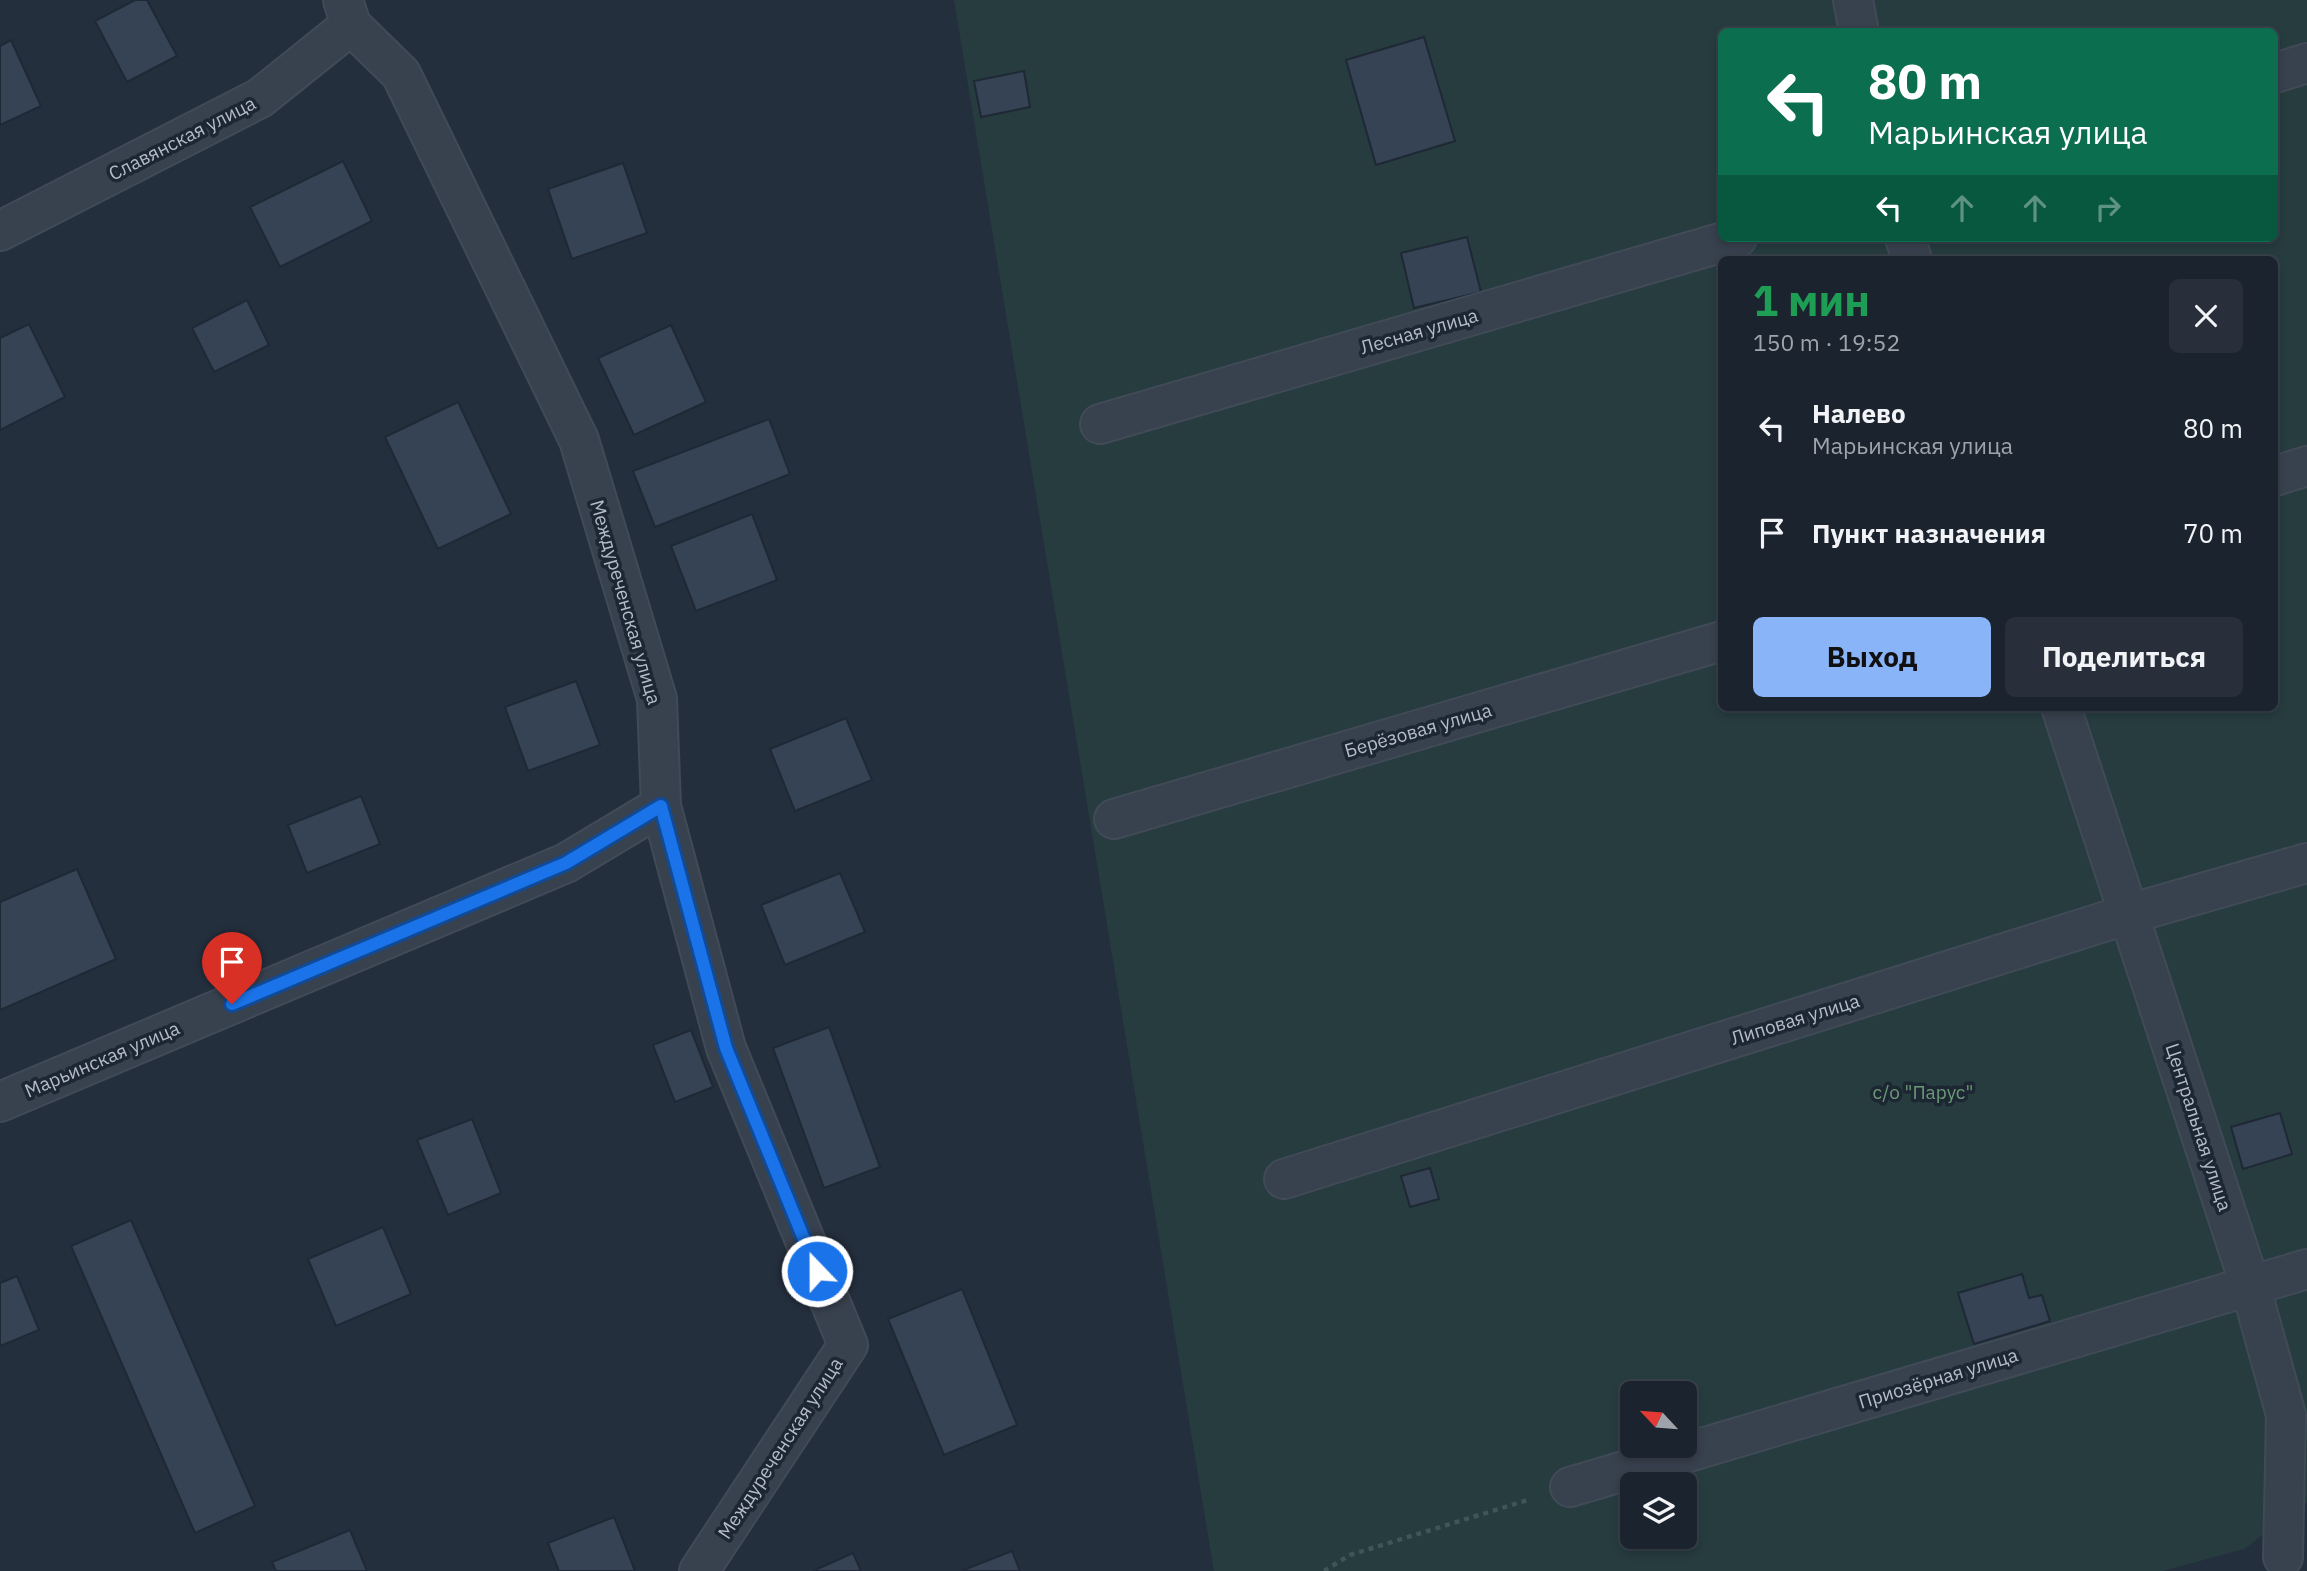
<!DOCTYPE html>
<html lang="ru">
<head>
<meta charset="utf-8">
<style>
	body { margin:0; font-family:"IBM Plex Sans",sans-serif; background:#282f3a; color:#f1f3f6; height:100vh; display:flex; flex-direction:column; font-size:26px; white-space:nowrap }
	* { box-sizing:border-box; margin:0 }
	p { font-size:23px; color:#a0a4aa }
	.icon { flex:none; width:38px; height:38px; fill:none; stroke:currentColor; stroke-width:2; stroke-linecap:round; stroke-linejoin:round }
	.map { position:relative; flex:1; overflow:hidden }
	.sheet { position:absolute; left:1718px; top:256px; width:560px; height:455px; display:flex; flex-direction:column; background:#1b232e; border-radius:10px; box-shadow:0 4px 10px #0003,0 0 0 2px #39404a }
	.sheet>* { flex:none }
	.guide { position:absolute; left:1718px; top:28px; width:560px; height:214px; border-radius:10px; box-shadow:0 4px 10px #0003,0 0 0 2px #39404a; background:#0b6e4f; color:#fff; overflow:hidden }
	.needle { width:46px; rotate:296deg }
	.fabs { position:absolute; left:1620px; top:1381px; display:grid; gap:14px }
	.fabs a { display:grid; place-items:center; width:77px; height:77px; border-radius:10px; background:#1b232e; box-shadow:0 4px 10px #0003,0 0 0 2px #39404a; font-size:35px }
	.pin { position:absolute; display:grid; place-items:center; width:60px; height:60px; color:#fff; margin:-72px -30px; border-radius:50% 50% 50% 0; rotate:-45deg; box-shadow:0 0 7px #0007 }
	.pin .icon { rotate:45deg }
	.me { position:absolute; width:77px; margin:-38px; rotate:338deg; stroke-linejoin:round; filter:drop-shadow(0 0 5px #0008) }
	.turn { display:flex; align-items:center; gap:24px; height:147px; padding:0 35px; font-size:32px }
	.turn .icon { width:91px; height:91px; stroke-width:2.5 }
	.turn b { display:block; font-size:49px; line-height:60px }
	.lanes { display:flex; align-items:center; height:66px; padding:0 35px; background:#0003; justify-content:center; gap:35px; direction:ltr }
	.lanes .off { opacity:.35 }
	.round { display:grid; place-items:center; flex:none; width:74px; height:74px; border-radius:10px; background:#282f3a }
	.headline { display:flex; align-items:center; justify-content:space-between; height:119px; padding:0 35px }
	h1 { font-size:42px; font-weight:700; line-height:52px; color:#1e9e55 }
	.cta { display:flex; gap:14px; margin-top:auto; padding:14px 35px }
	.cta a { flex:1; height:80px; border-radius:10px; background:#8ab4f8; color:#111; font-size:28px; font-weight:700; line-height:80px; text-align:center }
	.cta a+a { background:#282f3a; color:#f1f3f6 }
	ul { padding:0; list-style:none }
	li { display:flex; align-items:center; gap:21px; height:105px; padding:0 35px }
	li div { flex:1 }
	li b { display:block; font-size:26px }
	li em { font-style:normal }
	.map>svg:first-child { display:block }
	.green { fill:#263c3f; fill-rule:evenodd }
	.building { fill:#364354; stroke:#1f2835; stroke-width:2 }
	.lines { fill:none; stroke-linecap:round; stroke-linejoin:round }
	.minor-casing { stroke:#414a57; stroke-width:42 }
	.path { stroke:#3f5557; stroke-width:4.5; stroke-dasharray:5 5; stroke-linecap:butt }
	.minor { stroke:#38414e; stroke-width:38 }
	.route-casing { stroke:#114b97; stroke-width:18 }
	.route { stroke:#1a73e8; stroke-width:12 }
	.labels { text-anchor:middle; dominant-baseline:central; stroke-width:7; stroke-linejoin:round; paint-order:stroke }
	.street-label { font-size:19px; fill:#b4bcc9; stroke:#1d2633 }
	.park-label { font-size:19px; fill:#6b9a76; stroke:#1d2633 }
</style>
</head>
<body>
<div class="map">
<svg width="2307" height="1571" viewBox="0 0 2307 1571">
	<rect width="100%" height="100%" fill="#242f3e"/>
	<path class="green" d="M 954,0 L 2307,0 L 2307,1502 L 2244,1549 L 2163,1571 L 1214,1571 ZM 1722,32 L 2275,32 L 2275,238 L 1722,238 ZM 1722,259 L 2275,259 L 2275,707 L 1722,707 ZM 1633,1393 L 1685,1393 L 1685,1446 L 1633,1446 ZM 1633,1484 L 1685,1484 L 1685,1536 L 1633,1536 Z"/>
	<path class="building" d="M 135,0 L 147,0 L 177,56 L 127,82 L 95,21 Z
		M 1424,37 L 1455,141 L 1376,165 L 1346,60 Z
		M 11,40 L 41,106 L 0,125 L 0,46 Z
		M 1024,71 L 1030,107 L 981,117 L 974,81 Z
		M 343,161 L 372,221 L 280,267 L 250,207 Z
		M 623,163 L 647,233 L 572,259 L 548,189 Z
		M 1467,237 L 1481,292 L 1414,308 L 1401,253 Z
		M 247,300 L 269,345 L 214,372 L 192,328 Z
		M 29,324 L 65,397 L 0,430 L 0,338 Z
		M 671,325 L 706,402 L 634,435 L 598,358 Z
		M 458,402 L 511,514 L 438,549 L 385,437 Z
		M 769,419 L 790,474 L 655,527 L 633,471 Z
		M 752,514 L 777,580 L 696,611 L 671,546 Z
		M 576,681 L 600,745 L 528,771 L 505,707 Z
		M 846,718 L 872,780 L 795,811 L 770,749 Z
		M 361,796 L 380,844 L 307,873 L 288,825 Z
		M 77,869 L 116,959 L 0,1010 L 0,902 Z
		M 840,873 L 865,932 L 785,965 L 761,905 Z
		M 829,1027 L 880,1167 L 824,1188 L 773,1048 Z
		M 691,1030 L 713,1087 L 675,1102 L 653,1045 Z
		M 2280,1113 L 2292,1154 L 2243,1169 L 2231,1127 Z
		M 472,1119 L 501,1193 L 448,1215 L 417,1140 Z
		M 1430,1168 L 1439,1199 L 1410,1207 L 1401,1176 Z
		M 131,1220 L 255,1506 L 195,1533 L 71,1246 Z
		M 383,1227 L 411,1294 L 336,1326 L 308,1259 Z
		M 2022,1274 L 2029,1298 L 2042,1295 L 2050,1321 L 1974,1344 L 1958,1293 Z
		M 17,1276 L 39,1330 L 0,1346 L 0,1283 Z
		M 962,1289 L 1017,1425 L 944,1455 L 888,1319 Z
		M 614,1517 L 635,1571 L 559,1571 L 548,1543 Z
		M 350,1530 L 367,1571 L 276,1571 L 272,1562 Z
		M 1012,1551 L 1020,1571 L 961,1571 Z
		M 853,1553 L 861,1571 L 813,1571 Z"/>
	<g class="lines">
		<defs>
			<path id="minor" d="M 343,0 L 351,25 L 401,74 L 579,440 L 657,699 L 661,806 L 726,1048 L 848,1345 L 699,1571
				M 1853,0 L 1859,32
				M 2275,73 L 2307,63
				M 0,231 L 260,98 L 351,25
				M 1905,238 L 1912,259
				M 1100,424 L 1737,238
				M 2275,476 L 2307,466
				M 2061,707 L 2250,1285 L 2286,1415 L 2283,1557
				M 1114,819 L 1722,641
				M 0,1102 L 566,863 L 661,806
				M 1284,1179 L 2129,914 L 2307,863
				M 1570,1487 L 2307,1269"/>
		</defs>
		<use href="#minor" class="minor-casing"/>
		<path class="path" d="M 1324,1571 L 1350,1555 L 1531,1499"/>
		<use href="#minor" class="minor"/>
	</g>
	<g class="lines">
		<defs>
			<path id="route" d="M 232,1004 L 566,863 L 661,806 L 726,1048 L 817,1271"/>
		</defs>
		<use href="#route" class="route-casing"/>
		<use href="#route" class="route"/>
	</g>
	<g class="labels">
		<g class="street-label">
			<text transform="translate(182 138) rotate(-27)">Славянская улица</text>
			<text transform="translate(1419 331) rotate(-16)">Лесная улица</text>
			<text transform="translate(626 602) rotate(74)">Междуреченская улица</text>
			<text transform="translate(1418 730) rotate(-16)">Берёзовая улица</text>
			<text transform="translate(1795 1019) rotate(-17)">Липовая улица</text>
			<text transform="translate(102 1059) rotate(-23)">Марьинская улица</text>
			<text transform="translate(2199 1127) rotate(72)">Центральная улица</text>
			<text transform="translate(1938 1378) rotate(-17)">Приозёрная улица</text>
			<text transform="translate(780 1448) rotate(-57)">Междуреченская улица</text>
		</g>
		<g class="park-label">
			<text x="1923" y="1092">с/о "Парус"</text>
		</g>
	</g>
</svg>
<div class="fabs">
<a><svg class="needle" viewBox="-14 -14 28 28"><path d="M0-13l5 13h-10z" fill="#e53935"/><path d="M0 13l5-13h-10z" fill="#a0a4aa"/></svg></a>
<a><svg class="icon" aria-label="layers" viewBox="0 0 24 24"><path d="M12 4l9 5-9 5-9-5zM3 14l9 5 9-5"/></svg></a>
</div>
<div class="pin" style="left:232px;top:1004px;background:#d93025"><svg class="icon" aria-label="arrive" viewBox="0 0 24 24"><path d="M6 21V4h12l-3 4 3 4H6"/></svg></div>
<svg class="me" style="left:817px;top:1271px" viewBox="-20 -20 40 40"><circle r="17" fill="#1a73e8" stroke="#fff" stroke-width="3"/><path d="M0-11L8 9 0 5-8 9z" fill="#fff"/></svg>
<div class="guide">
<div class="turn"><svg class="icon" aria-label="left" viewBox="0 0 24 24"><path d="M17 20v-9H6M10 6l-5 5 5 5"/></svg><div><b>80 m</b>Марьинская улица</div></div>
<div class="lanes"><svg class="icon" aria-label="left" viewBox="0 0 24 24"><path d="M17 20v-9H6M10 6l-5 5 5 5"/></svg><svg class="icon off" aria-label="ahead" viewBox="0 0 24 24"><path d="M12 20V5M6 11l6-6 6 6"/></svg><svg class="icon off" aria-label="ahead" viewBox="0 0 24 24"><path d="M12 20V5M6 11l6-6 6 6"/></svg><svg class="icon off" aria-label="right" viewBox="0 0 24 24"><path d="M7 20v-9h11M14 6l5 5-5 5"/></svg></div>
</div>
<section class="sheet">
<div class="headline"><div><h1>1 мин</h1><p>150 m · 19:52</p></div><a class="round"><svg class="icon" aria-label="close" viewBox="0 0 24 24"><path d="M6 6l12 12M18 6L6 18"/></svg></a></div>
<ul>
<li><svg class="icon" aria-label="left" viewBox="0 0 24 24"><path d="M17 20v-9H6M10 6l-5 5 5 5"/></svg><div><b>Налево</b><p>Марьинская улица</p></div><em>80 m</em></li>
<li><svg class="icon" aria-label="arrive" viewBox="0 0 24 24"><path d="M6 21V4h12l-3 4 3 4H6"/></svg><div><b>Пункт назначения</b></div><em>70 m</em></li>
</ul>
<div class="cta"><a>Выход</a><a>Поделиться</a></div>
</section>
</div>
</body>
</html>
